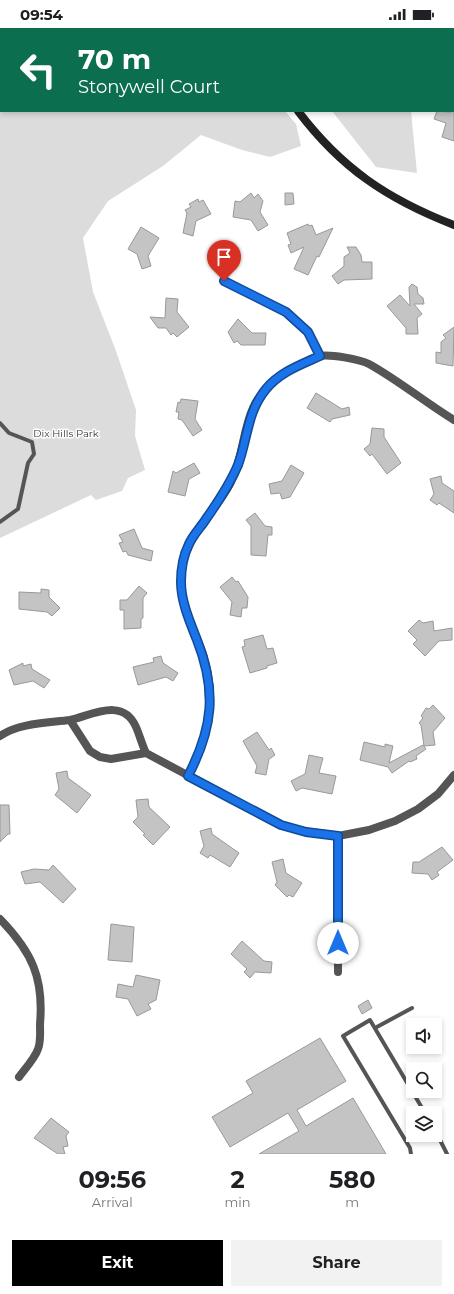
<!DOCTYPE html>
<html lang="en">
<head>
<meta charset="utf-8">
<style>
	body { margin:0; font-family:Montserrat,sans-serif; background:#f2f2f2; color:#202124; height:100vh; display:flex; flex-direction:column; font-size:15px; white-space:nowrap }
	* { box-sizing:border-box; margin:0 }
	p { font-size:13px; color:#757577 }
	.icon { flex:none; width:22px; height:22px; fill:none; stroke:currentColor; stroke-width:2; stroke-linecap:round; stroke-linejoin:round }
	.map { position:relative; height:1126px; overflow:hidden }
	.details { display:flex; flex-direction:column; background:#fff; flex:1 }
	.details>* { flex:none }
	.banner { position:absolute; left:0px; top:0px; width:454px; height:84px; box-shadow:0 2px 6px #0003; background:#0b6e4f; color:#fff; overflow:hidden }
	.tools { position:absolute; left:406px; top:990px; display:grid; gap:8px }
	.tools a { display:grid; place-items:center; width:36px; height:36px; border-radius:0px; background:#fff; box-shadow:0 2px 6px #0003; font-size:20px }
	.pin { position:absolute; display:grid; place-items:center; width:34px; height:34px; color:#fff; margin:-41px -17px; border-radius:50% 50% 50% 0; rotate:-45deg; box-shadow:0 0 4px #0007 }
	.pin .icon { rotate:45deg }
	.me { position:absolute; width:44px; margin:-22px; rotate:0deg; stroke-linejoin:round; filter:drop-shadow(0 0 3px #0008) }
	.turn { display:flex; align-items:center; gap:14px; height:84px; padding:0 12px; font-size:18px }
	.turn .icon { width:52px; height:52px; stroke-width:2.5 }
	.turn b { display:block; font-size:28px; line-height:34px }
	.eta { display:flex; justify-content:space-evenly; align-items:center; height:68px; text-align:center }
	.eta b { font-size:24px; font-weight:700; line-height:28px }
	.primary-button { display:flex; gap:8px; margin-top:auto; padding:8px 12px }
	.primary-button a { flex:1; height:46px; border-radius:0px; background:#000; color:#fff; font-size:16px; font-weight:700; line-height:46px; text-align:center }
	.primary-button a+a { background:#f2f2f2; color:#202124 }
	.status { display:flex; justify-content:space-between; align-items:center; height:28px; padding:0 20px; background:#fff; direction:ltr }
	.status svg { height:11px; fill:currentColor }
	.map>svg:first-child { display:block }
	.green { fill:#dcdcdc }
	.building { fill:#c4c4c4; stroke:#999 }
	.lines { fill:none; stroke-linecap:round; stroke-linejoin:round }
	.service { stroke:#555; stroke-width:4 }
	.minor { stroke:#555; stroke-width:8 }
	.secondary { stroke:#222; stroke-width:8 }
	.route-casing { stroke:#114b97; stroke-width:10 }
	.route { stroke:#1a73e8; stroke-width:7 }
	.labels { text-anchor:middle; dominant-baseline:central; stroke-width:3; stroke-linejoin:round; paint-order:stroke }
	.park-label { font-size:10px; fill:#333; stroke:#fff }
</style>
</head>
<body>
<div class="status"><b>09:54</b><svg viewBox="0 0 49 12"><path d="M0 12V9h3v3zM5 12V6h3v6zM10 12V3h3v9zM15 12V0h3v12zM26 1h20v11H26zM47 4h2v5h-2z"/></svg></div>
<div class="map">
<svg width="454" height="1126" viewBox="0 0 454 1126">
	<rect width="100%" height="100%" fill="#fff"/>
	<path class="green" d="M 0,0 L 221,0 L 1,1 L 1,83 L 285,83 L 296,96 L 301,118 L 270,129 L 242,122 L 201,107 L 163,138 L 108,173 L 83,210 L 93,264 L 116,323 L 136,382 L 135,408 L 145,442 L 128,450 L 122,463 L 96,472 L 91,467 L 0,510 Z
		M 332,83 L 411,83 L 417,145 L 376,139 Z"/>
	<path class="building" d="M 453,77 L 454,77 L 454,113 L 442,109 L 446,95 L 434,91 L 437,83 L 450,84 L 453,83 Z
		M 251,165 L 254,170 L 258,166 L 263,173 L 260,184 L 268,197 L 258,203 L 251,192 L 233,189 L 235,173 L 240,174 Z
		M 285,165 L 293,165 L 294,176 L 285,177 Z
		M 198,171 L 199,174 L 203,172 L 211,186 L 196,193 L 193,208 L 183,205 L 187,185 L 185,182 L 191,179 L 189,176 Z
		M 308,196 L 309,198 L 312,197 L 316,207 L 333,200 L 319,229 L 317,228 L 308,247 L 294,241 L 304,219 L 291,225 L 288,217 L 291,216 L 287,205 Z
		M 141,199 L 159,210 L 148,228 L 151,238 L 142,241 L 137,226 L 128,221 Z
		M 347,219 L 356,219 L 361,227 L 362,234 L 372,234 L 372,251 L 344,252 L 338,256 L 332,248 L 344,238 L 344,229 L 350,225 Z
		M 412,256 L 417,259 L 418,266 L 423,270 L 424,276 L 414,276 L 422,286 L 417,290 L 418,306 L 406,306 L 406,300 L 387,278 L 400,267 L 410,278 L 409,259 Z
		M 166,270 L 178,271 L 177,284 L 189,299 L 177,309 L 173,305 L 171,307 L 166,300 L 158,300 L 150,289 L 165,290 Z
		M 238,291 L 252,305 L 266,305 L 265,317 L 241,317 L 237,313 L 234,315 L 228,304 Z
		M 454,299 L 453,338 L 436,335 L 436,324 L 441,325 L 441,314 L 446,310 L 443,307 Z
		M 316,365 L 342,381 L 349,379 L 350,387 L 332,391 L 330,394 L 307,380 Z
		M 181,371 L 198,373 L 195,391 L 202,402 L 193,408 L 182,392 L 178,391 L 179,384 L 176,384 L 178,374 L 180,375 Z
		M 372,400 L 384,401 L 384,409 L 401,435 L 387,446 L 372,426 L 370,428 L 364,421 L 370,416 Z
		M 194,435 L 200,445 L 189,451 L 185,468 L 168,464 L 173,443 L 176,445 Z
		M 291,437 L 304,445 L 290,469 L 282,471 L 280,465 L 271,466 L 269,456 L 282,453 Z
		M 441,448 L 442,455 L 454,463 L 454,485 L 439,475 L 437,477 L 430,472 L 434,466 L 430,451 Z
		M 255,485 L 265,498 L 272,499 L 272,507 L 268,507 L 266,528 L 251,527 L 251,498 L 246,492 Z
		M 134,501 L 142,520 L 153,523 L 151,533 L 128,527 L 126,523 L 123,524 L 119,515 L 123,514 L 119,507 Z
		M 232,549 L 236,554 L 238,553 L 248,569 L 247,580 L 242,580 L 241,589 L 230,587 L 232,574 L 220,559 Z
		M 139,558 L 147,565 L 143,570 L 143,590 L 141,591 L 141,600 L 124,601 L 124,582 L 120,582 L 120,572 L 127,572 Z
		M 41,561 L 49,562 L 49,569 L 60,580 L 52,588 L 47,584 L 19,581 L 19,564 L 41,565 Z
		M 419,592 L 423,595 L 433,593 L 434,603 L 452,600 L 452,612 L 439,613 L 425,628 L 413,616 L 417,612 L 408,603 Z
		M 263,607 L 267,621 L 273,620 L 277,635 L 267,638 L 267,640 L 250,645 L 242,619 L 245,618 L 244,612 Z
		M 161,628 L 163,635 L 178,645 L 173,653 L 166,649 L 138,657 L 133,639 L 154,634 L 153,630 Z
		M 23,635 L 23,638 L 31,636 L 32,641 L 50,652 L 44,660 L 33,653 L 14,657 L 9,642 Z
		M 433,677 L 445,690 L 433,704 L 435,717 L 424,718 L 421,697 L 419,695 L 423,690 L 421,688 L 426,680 L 429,681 Z
		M 257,704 L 269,722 L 271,720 L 275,727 L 269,731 L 266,747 L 255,745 L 257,738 L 243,713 Z
		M 364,714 L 385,719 L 385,716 L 393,718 L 389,735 L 423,717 L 426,721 L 416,728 L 417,731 L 410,734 L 409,733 L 392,745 L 388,739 L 360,732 Z
		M 309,727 L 323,730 L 319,745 L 336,748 L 332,766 L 302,760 L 296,763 L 291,753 L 305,746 Z
		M 67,743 L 68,750 L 91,767 L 77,785 L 55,767 L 59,761 L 56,745 Z
		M 148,771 L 149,779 L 170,799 L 153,817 L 143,807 L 145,806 L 133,794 L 138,789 L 136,772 Z
		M 0,777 L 9,777 L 10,806 L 8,806 L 0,814 Z
		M 211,800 L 212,806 L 239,825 L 230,839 L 210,827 L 208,830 L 200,825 L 204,818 L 200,803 Z
		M 442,819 L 453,832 L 437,844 L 439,847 L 432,852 L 428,846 L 412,845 L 413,834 L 419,834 Z
		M 283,831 L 286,845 L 302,855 L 293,869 L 289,867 L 287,869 L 275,857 L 277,854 L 272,834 Z
		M 53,837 L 76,861 L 63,875 L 40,854 L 25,856 L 21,844 L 34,841 L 49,842 Z
		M 111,896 L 134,899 L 132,934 L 108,932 Z
		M 242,913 L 264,933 L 272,934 L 271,945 L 255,944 L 250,950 L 244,944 L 247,941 L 231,926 Z
		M 136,947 L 160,952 L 156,972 L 148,976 L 151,981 L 137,988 L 128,971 L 116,969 L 118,956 L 133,959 Z
		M 368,972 L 372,980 L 362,986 L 358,978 Z
		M 320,1010 L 346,1053 L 297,1082 L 306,1098 L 353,1070 L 386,1126 L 259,1126 L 299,1103 L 288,1085 L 230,1119 L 212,1089 L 253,1065 L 246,1053 Z
		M 51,1090 L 69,1104 L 66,1108 L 68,1118 L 63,1119 L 65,1126 L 58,1126 L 34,1110 Z"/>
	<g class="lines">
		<path class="service" d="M 0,395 L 9,405 L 32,414 L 34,426 L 28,435 L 18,481 L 0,494
			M 375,1000 L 412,980
			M 435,1102 L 447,1126
			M 411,1126 L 410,1120 L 343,1008 L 370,992 L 425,1085"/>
		<path class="minor" d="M 224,253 L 285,284 L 308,304 L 320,328
			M 0,708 C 19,695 47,695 70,692
			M 146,725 C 142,717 140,708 136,699 C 123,669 92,687 70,692 L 90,723 L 100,729 L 111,731 L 146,725 L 281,797 L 305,804 L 338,808 L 369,802 L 395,793 L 418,781 L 438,766 L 454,747
			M 188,748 C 209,707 217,670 203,626 C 195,603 182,581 181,556 C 178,515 212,489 230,456 C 243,432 242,404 253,380 C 261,362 279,346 296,339 C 303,336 311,330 319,328 C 330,326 359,331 369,336 C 398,352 426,375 454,392
			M 0,891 C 32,924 44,950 40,996 C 40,1004 41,1014 38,1021 C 35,1030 25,1041 19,1049
			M 338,944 L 338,808"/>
		<path class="secondary" d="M 234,0 L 235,1
			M 298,83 C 341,140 387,171 454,197"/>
	</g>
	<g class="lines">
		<defs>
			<path id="route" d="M 224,253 L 286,284 L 308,304 L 320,328 C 300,337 280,344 266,361 C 247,384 248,410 238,437 C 230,456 218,474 206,491 C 201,499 193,507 189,516 C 183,528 181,541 181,554 C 181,574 190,594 197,612 C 217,663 213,700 188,748 L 281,797 L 306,804 L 338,808 L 338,915"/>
		</defs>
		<use href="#route" class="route-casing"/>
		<use href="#route" class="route"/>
	</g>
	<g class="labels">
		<g class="park-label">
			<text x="66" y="405">Dix Hills Park</text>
		</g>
	</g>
</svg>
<div class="tools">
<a><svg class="icon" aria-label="sound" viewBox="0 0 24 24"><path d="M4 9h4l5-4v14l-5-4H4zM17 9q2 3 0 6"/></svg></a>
<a><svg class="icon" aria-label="search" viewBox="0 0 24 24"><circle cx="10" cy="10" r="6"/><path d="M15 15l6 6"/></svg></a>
<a><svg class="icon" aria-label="layers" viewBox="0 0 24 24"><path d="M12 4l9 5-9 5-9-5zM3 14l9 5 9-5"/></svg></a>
</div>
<div class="pin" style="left:224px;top:253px;background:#d93025"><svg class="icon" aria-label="arrive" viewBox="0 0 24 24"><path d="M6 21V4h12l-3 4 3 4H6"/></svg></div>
<svg class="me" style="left:338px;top:915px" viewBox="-20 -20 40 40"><circle r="19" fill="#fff"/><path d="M0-13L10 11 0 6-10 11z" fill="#1a73e8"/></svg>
<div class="banner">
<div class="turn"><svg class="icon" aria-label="left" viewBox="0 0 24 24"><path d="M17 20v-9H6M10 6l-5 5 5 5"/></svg><div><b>70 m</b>Stonywell Court</div></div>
</div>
</div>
<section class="details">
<div class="eta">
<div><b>09:56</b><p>Arrival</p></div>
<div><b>2</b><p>min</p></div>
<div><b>580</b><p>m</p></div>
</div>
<div class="primary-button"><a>Exit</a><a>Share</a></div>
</section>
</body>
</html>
